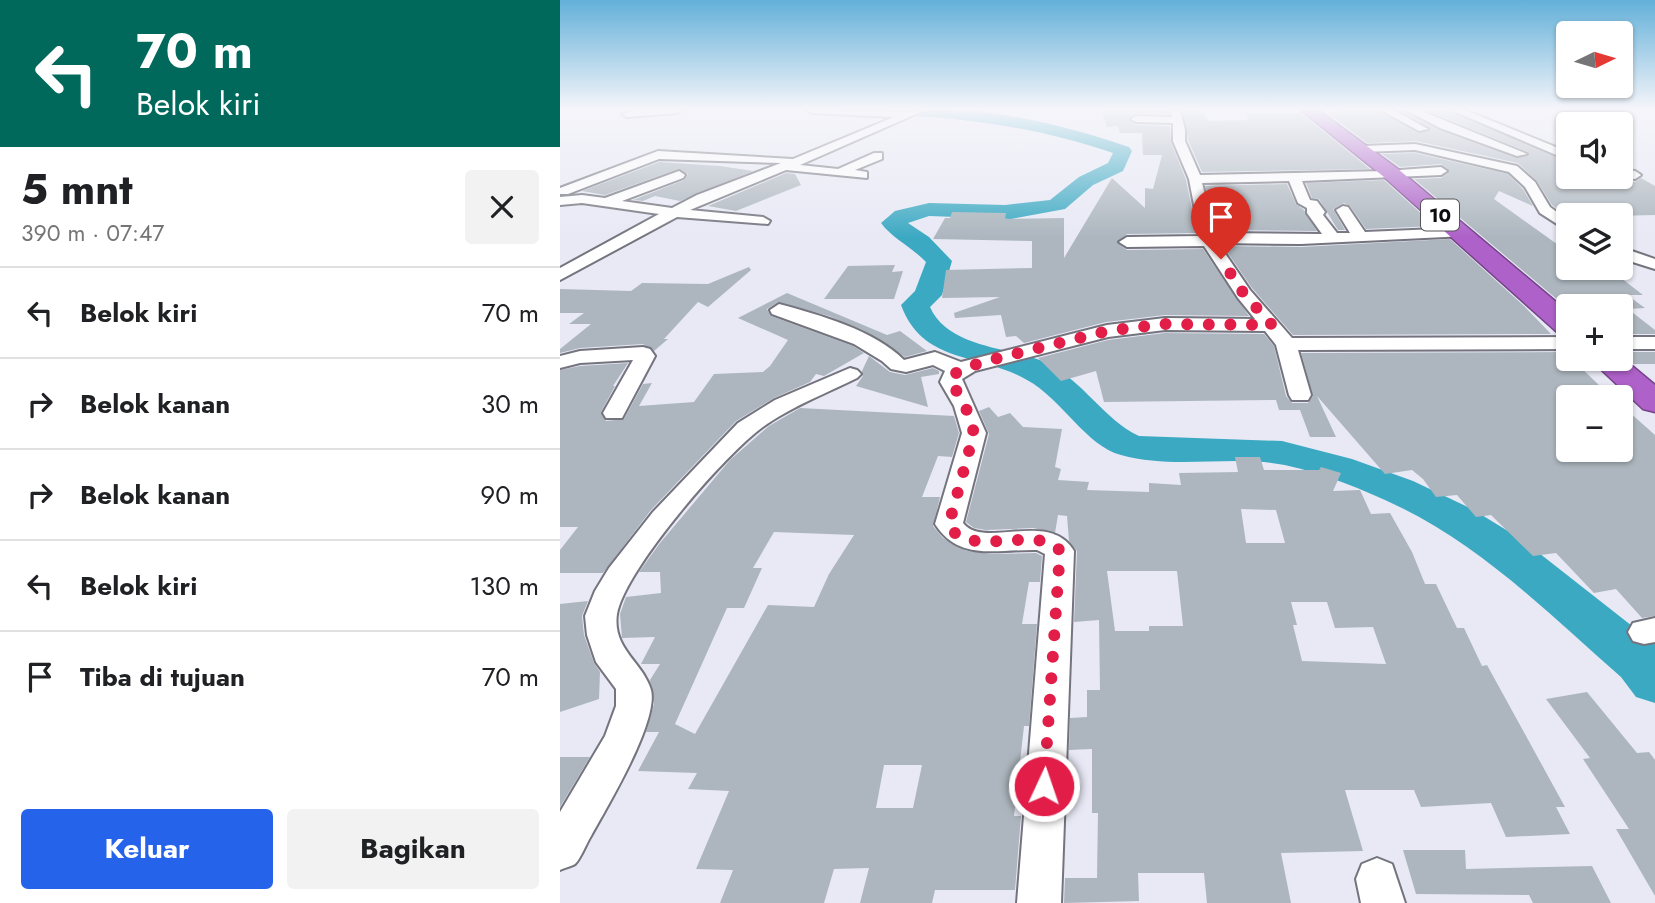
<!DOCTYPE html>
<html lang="id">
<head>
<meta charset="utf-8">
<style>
	body { margin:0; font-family:Jost,sans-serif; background:#f2f2f2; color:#202124; height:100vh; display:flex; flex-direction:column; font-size:26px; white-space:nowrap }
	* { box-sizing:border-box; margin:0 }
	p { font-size:23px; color:#757577 }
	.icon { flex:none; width:38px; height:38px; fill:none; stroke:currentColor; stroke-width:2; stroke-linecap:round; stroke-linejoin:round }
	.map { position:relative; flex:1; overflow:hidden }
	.side { display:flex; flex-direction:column; background:#fff; width:560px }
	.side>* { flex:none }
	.guide { background:#00695c; color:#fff; overflow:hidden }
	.needle { width:46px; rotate:85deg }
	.fabs { position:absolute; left:996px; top:21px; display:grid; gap:14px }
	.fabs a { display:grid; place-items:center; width:77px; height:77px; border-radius:7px; background:#fff; box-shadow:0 2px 5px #0004; font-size:35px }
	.pin { position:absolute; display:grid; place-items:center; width:60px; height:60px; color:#fff; margin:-72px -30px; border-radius:50% 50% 50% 0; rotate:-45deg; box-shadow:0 0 7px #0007 }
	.pin .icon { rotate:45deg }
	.me { position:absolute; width:77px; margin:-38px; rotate:3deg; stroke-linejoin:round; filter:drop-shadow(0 0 5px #0008) }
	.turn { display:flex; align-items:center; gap:24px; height:147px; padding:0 21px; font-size:32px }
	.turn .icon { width:91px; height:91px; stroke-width:2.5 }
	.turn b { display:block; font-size:49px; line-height:60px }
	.round { display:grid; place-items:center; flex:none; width:74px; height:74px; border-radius:7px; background:#f2f2f2 }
	.summary { display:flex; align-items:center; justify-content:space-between; height:119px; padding:0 21px }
	h1 { font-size:42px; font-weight:700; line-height:52px }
	.button { display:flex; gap:14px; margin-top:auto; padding:14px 21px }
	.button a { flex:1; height:80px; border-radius:7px; background:#2563eb; color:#fff; font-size:28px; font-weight:700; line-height:80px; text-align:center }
	.button a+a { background:#f2f2f2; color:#202124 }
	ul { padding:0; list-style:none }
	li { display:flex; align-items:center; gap:21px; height:91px; padding:0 21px; border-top:2px solid #e0e0e0 }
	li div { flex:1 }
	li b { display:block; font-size:26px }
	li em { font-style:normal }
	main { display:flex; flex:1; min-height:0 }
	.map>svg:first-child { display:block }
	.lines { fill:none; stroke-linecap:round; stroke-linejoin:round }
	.river { fill:#3ca9c2; fill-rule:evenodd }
	.building { fill:#adb6be; fill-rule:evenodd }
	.minor-casing { stroke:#74747e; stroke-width:4 }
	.highway-casing { stroke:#754387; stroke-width:3 }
	.minor { fill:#fff; fill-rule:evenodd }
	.highway { fill:#ae61c8; fill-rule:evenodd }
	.route { stroke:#e11d48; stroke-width:12; stroke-dasharray:0 21.6 }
	.labels { text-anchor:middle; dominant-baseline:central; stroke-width:5; stroke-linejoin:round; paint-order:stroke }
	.shield { fill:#fff; stroke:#555557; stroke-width:2 }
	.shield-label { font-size:19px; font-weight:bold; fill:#0c0c0f }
</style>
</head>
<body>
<main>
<section class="side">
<div class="guide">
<div class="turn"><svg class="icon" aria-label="left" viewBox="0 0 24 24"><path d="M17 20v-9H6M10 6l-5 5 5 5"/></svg><div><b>70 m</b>Belok kiri</div></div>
</div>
<div class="summary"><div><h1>5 mnt</h1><p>390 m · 07:47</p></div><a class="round"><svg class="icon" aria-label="close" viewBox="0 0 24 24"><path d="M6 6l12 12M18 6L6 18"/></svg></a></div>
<ul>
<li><svg class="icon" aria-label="left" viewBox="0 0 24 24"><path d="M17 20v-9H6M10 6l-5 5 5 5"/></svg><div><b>Belok kiri</b></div><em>70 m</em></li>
<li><svg class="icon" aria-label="right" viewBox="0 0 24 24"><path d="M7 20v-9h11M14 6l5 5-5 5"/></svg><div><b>Belok kanan</b></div><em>30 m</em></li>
<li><svg class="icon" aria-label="right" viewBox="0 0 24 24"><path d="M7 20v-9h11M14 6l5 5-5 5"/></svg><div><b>Belok kanan</b></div><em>90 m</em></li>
<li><svg class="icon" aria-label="left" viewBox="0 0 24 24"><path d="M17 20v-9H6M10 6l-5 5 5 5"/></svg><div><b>Belok kiri</b></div><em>130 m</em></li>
<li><svg class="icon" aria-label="arrive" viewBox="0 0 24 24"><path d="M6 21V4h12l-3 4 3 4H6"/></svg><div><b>Tiba di tujuan</b></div><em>70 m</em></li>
</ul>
<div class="button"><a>Keluar</a><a>Bagikan</a></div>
</section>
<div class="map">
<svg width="1095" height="903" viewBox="0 0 1095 903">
	<rect width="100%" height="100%" fill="#e8e9f5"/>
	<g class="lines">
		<path class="river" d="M 333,110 C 357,110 381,109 404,110 C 461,115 516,129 569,147 L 572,151 L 563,171 L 533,185 L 505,209 L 451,219 L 369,216 L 348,223 L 369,237 L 392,261 L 382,295 L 370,307 C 388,348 449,347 485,362 C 523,380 544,420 579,436 L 722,441 L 792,459 L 853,481 L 912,509 L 961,539 L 1095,644 L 1095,703 L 1076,697 L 1061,677 C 986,611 917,541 825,500 C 787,483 745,466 704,462 C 656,458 608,468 561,455 C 526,446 502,399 467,380 C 421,353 363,365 341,305 L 355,291 L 366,262 C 353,248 332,238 321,223 L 335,211 L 369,203 L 445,205 L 490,200 L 519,177 L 548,163 L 553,153 C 484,129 414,119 341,115 Z"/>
	</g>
	<path class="building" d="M 541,110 L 608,111 L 608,114 L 576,113 L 569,120 L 576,125 L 610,126 L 611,142 L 626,180 L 637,233 L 567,234 L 557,243 L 567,250 L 643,249 L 689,316 L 605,315 L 546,322 L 464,343 L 456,336 L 446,337 L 441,315 L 395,318 L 394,313 L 440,297 L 382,298 L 386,270 L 472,268 L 472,241 L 373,239 L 385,218 L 390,218 L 392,212 L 446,213 L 445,219 L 504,218 L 504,258 L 552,178 L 585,208 L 585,188 L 593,189 L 602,155 L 583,155 L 582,133 L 560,133 L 558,126 L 547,127 Z
		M 623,110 L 641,110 L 649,121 L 689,120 L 685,113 L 741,113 L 810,169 L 642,172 L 628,140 Z
		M 783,110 L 819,110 L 858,133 L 870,130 L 869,127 L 840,110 L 844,110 L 879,130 L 956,158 L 969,155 L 968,152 L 866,110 L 889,110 L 1008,162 L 1008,177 L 1053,177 L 1056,180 L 1075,182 L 1081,178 L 1095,186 L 1095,215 L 1008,217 L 992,205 L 977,181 L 958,163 L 856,141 L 807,143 L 766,112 L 785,111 Z
		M 855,153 L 948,174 L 963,189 L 973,206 L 939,191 L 934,199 L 1008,252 L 1008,268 L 1048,268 L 1083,295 L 1067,295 L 1085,308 L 1068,309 L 1095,330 L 1095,334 L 1060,334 L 1060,306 L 1005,306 L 854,179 L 881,178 L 888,173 L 888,169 L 881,164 L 840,167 L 822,154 Z
		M 99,162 L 160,166 L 193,171 L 120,201 L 95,196 L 83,201 L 73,200 L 124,180 L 128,174 L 118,169 L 45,195 L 22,191 Z
		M 226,173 L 235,174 L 241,185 L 176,211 L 148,206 Z
		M 824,180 L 875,226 L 806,229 L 790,206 L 784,203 L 773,209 L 785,230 L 778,230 L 759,199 L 752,198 L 746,183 Z
		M 727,184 L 736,204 L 744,210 L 757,231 L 657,230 L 645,186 Z
		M 890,239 L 964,306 L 991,334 L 733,335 L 692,288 L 663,246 L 741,247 Z
		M 335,265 L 332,272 L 343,271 L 334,299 L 264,299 L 288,266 Z
		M 189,267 L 191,270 L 148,307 L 138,302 L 104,339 L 108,339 L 94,351 L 83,344 L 20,348 L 0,353 L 0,349 L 31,324 L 9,324 L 24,313 L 0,313 L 0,289 L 71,291 L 82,283 L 148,284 Z
		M 227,293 L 327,335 L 340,331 L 367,351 L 345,357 L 303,330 L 269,316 L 218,302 L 207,309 L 211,316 L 293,346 L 304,353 L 264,376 L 256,374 L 250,382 L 214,398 L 176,421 L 91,510 L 43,573 L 0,573 L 0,550 L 18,527 L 0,527 L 0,370 L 20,366 L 68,363 L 53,386 L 55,386 L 41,412 L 46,421 L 64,419 L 83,384 L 92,383 L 79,406 L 134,402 L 154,374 L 203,372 L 210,366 L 228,340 L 178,318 Z
		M 605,333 L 704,334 L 714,346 L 726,396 L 732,403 L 748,403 L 753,396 L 741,353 L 1004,352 L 1008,359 L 1012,359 L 1041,387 L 1008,388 L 1008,450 L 1060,450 L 1060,404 L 1095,435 L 1095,616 L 1082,618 L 1056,589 L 1034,593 L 996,553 L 973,556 L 931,515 L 916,517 L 897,495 L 876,497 L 863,479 L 852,470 L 825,474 L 757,396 L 776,437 L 750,437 L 740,410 L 719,410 L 716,400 L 544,402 L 536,371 L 501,381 L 478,358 L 548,340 Z
		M 1060,352 L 1095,352 L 1095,364 L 1073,364 Z
		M 309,356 L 330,372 L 345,375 L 373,368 L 379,371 L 379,374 L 361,377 L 368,407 L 296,386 L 303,376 L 302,371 Z
		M 429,407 L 438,417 L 450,413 L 463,427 L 502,429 L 495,467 L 501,469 L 498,480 L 529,482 L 527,490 L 589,492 L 589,483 L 621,485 L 619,473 L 678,472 L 675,457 L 700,457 L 704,470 L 759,470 L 761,467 L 781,473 L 773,491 L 800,490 L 811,514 L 830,513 L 852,552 L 865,584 L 876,584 L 897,628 L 904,628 L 922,666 L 927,665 L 1005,807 L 996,807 L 1010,834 L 946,837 L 931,803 L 861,807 L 854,790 L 785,790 L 803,851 L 721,853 L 731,903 L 647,903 L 644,873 L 578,873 L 579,901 L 504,903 L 505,878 L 537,878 L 538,813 L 532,813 L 532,749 L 509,750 L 510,718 L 527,717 L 527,690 L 540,690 L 539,620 L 514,622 L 517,551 L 509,541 L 507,516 L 498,515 L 495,533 L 473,528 L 426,530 L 414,528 L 406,522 L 429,434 L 419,411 ZM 681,509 L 716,510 L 725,543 L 686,543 ZM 547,571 L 617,571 L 623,626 L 589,626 L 589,631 L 555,631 ZM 731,602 L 767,602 L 775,628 L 813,627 L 826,664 L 742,661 L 733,625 L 737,625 Z
		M 240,408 L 394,416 L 399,433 L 392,457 L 378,456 L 362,497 L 380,497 L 373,526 L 383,538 L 407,551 L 433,554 L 476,553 L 482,556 L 480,582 L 469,582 L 462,624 L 477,624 L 469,726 L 464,726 L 454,816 L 461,816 L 455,890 L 375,890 L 372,903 L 300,903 L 309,868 L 274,869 L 264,903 L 160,903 L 173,870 L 136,869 L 169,791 L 128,789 L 137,773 L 78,771 L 99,732 L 86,732 L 94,704 L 90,680 L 100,664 L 81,664 L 95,637 L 62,638 L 60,614 L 66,597 L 101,593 L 100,572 L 79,572 L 100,543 L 170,460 L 209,426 ZM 214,532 L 294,535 L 269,574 L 254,607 L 208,605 L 135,734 L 115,724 L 167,608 L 184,608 L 202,568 L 193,568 ZM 324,765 L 362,765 L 353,808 L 316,808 Z
		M 28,601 L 22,616 L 24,635 L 34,663 L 40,672 L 39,699 L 0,712 L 0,604 Z
		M 1027,692 L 1077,753 L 1089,752 L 1095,760 L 1095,896 L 1056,829 L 1069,829 L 1023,759 L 1030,758 L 986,699 Z
		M 0,757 L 30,757 L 0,807 Z
		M 843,850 L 905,850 L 906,869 L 1032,866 L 1051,903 L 973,903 L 969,895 L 856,894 Z"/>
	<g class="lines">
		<defs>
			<path id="minor" d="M 77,110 L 122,110 L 117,113 L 67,117 L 62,114 Z
				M 247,110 L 346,112 L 365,110 L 240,165 L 278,169 L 314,153 L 322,153 L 322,159 L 295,170 L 307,172 L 307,178 L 226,170 L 130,210 L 203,217 L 210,221 L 208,224 L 117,217 L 0,280 L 0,268 L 99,214 L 22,203 L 0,205 L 0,197 L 22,195 L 45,198 L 119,171 L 125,175 L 123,178 L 62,201 L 112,208 L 137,195 L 221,163 L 99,159 L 8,194 L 0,194 L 0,188 L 98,151 L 233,159 L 334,117 L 252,113 Z
				M 610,110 L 620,110 L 625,130 L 625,141 L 640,175 L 826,171 L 881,167 L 887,171 L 881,175 L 742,181 L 750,200 L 757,201 L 765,212 L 763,215 L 777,233 L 790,233 L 776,210 L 783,206 L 788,207 L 805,232 L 901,228 L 906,230 L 909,233 L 906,236 L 741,244 L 658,243 L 690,290 L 732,338 L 1008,337 L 1008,349 L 738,350 L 751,395 L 748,400 L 732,400 L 729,395 L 716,345 L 705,331 L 605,330 L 548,337 L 415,371 L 402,379 L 426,433 L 403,523 C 424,550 489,509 514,551 L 501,903 L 457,903 L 485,554 L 477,550 C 437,549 399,562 375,524 L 402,433 L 394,406 L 380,382 L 385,371 L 373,365 L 346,372 L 331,369 L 322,361 L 294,344 L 212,314 L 210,310 L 219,304 C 260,315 314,330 344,360 L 375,352 L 401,362 L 547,325 L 605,318 L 695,319 L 678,298 L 644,246 L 567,247 L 559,242 L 567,237 L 640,236 L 629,179 L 613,141 L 613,123 L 576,122 L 571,119 L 576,116 L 612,117 ZM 729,181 L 738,203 L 747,208 L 747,213 L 762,234 L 655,233 L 642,183 Z
				M 821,110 L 834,110 L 868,129 L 859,131 Z
				M 846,110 L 859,110 L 967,154 L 957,156 L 880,128 Z
				M 891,110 L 905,110 L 1008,152 L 1008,160 Z
				M 855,144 L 957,166 L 975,182 L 990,207 L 1008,220 L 1008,231 L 980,213 L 965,187 L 949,172 L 855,150 L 802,152 L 796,149 L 802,146 Z
				M 1060,170 L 1075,171 L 1081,175 L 1075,179 L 1056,177 L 1060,177 Z
				M 1060,247 L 1095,259 L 1095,269 L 1060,258 Z
				M 1060,337 L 1095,337 L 1095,349 L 1060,349 Z
				M 83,347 L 90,349 L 95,356 L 62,418 L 46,418 L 43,413 L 73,360 L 20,363 L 0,368 L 0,356 L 20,351 Z
				M 290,368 L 297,370 L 301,374 L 297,378 C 267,393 235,405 207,424 C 168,450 65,569 57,614 C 52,649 83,662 91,690 C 99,721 47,807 31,836 C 26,844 21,858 15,864 C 12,866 4,868 0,870 L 0,812 L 45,736 L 56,706 L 56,689 L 36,662 L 27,635 L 25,616 L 35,591 L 49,568 L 93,512 L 178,423 L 215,400 Z
				M 1095,618 L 1095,642 L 1084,644 L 1073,641 L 1068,632 L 1073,623 Z
				M 817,858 L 832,864 L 845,903 L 801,903 L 796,879 L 802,864 Z"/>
			<path id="highway" d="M 741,110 L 758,110 L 838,169 L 1008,312 L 1008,336 L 998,333 L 824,177 Z
				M 1060,356 L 1095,385 L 1095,412 L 1083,409 L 1030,359 L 1060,359 Z"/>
		</defs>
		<use href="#minor" class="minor-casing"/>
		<use href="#highway" class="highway-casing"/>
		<use href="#minor" class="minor"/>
		<use href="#highway" class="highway"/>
	</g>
	<linearGradient id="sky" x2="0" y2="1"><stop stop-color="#63b0d9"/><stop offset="0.46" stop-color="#f5f5fa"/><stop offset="1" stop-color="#f5f5fa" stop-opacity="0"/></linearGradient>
	<rect width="1095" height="237" fill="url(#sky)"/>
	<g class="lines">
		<path class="route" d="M 484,786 L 500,551 C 480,523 403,561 389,524 L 414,433 L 405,405 L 391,382 L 392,376 L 400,370 L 423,362 L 547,331 L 605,324 L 712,325 L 684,294 L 661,259"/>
	</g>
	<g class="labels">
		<rect class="shield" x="861" y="199.5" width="38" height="31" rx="5"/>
		<g class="shield-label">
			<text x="880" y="215">10</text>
		</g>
	</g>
</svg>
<div class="fabs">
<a><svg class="needle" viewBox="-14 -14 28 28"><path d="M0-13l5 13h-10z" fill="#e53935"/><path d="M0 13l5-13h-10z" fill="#757577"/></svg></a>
<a><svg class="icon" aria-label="sound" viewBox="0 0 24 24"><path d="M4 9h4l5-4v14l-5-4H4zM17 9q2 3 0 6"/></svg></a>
<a><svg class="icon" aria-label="layers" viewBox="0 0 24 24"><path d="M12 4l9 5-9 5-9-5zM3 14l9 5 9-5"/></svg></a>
<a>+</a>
<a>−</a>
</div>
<div class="pin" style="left:661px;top:259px;background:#d93025"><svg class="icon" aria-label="arrive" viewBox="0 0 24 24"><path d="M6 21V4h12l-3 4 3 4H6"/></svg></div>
<svg class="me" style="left:484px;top:786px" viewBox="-20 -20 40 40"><circle r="17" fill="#e11d48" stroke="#fff" stroke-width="3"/><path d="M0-11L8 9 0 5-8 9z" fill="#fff"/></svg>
</div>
</main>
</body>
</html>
